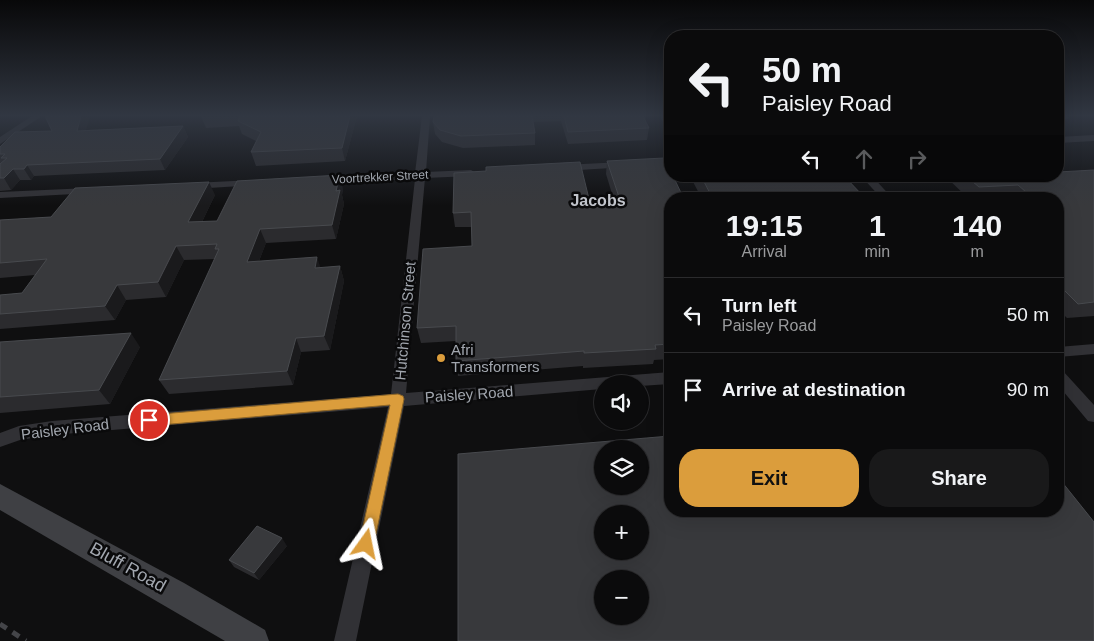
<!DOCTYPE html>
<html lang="en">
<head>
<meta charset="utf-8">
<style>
	body { margin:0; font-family:Helvetica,sans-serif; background:#19191a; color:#f1f3f6; height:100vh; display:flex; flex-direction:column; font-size:19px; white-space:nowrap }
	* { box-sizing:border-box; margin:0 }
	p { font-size:16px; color:#9a9b9d }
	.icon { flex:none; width:28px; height:28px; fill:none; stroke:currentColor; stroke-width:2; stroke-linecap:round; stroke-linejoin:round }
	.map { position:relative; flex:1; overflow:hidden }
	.panel { position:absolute; left:664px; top:192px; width:400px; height:325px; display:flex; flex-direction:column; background:#0b0b0c; border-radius:20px; box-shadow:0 5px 20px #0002,0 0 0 1px #2b2b2d }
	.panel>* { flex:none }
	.top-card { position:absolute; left:664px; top:30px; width:400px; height:152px; border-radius:20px; box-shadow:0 5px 20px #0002,0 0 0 1px #2b2b2d; background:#0b0b0c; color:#f1f3f6; overflow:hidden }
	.tools { position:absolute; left:594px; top:375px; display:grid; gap:10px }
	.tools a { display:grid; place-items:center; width:55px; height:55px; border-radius:50%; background:#0b0b0c; box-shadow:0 5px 20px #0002,0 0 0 1px #2b2b2d; font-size:25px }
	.pin { position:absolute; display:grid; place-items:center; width:42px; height:42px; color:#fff; margin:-21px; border:2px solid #fff; border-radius:50%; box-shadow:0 1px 5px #0007 }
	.me { position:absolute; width:55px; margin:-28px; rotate:12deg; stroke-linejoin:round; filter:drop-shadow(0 0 4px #0008) }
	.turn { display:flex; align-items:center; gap:18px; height:105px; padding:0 15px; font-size:22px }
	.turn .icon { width:65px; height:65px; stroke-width:2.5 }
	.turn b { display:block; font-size:35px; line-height:42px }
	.lanes { display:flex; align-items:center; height:48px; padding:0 15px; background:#0003; justify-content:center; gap:25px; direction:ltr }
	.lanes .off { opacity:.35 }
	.eta { display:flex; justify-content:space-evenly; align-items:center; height:85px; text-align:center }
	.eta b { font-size:30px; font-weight:700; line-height:35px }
	.primary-button { display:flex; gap:10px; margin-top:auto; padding:10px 15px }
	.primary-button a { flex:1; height:58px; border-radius:20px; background:#db9d3c; color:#111; font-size:20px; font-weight:700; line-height:58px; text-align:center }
	.primary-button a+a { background:#19191a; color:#f1f3f6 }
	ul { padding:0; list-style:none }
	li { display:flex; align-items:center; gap:15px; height:75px; padding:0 15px; border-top:1px solid #2b2b2d }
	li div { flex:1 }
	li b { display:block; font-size:19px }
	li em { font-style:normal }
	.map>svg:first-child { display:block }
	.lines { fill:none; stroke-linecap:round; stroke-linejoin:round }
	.street { fill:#313135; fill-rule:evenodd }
	.secondary { fill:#3f4044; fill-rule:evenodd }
	.rail { stroke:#444549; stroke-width:5; stroke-dasharray:8 7; stroke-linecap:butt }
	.wall { fill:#2b2b2e }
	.shaded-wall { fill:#1a1a1c }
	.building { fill:#38393c; stroke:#484a4e; fill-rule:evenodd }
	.route { fill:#db9d3c; stroke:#8e6627 }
	.poi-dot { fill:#db9d3c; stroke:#0a0a0b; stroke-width:2 }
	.labels { text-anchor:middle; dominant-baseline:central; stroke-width:5; stroke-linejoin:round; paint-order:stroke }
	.far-street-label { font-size:12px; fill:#a2a7af; stroke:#0a0a0b }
	.street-label { font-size:15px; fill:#a2a7af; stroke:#0a0a0b }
	.poi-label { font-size:15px; fill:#a2a7af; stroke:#0a0a0b; text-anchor:start }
	.far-district-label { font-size:16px; font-weight:bold; fill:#c2c5cc; stroke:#0a0a0b }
	.near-street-label { font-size:18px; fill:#a2a7af; stroke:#0a0a0b }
</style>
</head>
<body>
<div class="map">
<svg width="1094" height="641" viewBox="0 0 1094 641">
	<rect width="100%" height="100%" fill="#0f0f10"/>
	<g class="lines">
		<path class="street" d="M 32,116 L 42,116 L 0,144 L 0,137 Z
			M 422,116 L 430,116 L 426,172 L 471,170 L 476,173 L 471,176 L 425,178 L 406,393 L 670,372 L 670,384 L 640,386 L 640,384 L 602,384 L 602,389 L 404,406 L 356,641 L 334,641 L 388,407 L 52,435 L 20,440 L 0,447 L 0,433 L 19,426 L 52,421 L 391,394 L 415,179 L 323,183 L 318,180 L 323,177 L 415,173 Z
			M 1094,135 L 1094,141 L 1058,143 L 1058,137 Z
			M 670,159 L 670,165 L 647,166 L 642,163 L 647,160 Z
			M 623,162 L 628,165 L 627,167 L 563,171 L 558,168 L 563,165 Z
			M 861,176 L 872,176 L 893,199 L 882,199 Z
			M 254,180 L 258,181 L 259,183 L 258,185 L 193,189 L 188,186 L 193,183 Z
			M 89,188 L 93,189 L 94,191 L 93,193 L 0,198 L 0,192 Z
			M 1094,344 L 1094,354 L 1058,357 L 1058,347 Z
			M 1058,369 L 1063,371 L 1094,405 L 1094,422 L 1088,421 L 1058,385 Z"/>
		<path class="secondary" d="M 0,484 L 184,583 L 265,630 L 269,641 L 225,641 L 0,510 Z"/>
		<path class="rail" d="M 0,624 L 26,641"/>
	</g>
	<path class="wall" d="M 201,116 L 357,116 L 345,161 L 256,166 L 251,152 L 256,141 L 242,134 L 239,126 L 206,128 Z
		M 434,116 L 648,116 L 644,118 L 649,128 L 647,140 L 568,144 L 561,121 L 533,122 L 535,133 L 535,145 L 463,148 L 442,142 L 435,134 L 433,122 Z
		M 660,116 L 670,116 L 670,136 Z
		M 1058,116 L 1070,116 L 1068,119 L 1058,120 Z
		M 183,126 L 188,137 L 165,170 L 34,176 L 31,180 L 20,180 L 11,190 L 0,191 L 0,147 L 86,130 Z
		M 607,161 L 670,199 L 670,359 L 654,360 L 653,364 L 583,368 L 583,366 L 458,376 L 456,361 L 456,341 L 421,343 L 417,328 L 472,246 L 472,227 L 455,227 L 453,213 L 613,197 L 606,174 Z
		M 1094,170 L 1094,316 L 1067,318 L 1058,309 L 1058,199 L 969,199 L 945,176 L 1058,176 Z
		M 690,176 L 844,176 L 865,198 L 702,199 Z
		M 343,189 L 342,195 L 344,204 L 336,239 L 266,243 L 259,261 L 321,268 L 340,266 L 344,281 L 330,350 L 301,352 L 293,385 L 169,394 L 159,380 L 215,259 L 184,260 L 166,297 L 126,300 L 115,320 L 0,329 L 0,295 L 22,293 L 35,275 L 0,278 L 0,220 L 51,217 L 215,195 L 202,222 L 217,221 Z
		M 0,342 L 140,347 L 110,404 L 0,413 Z
		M 287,546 L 259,580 L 234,567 L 229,560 Z"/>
	<path class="shaded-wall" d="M 81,116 L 90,116 L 83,141 L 77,131 Z
		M 350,116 L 357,116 L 345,161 L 342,148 Z
		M 183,126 L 188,137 L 165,170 L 160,159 Z
		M 27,165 L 34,176 L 31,180 L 24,169 Z
		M 13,169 L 20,180 L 11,190 L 4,178 Z
		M 340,175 L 343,189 L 342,195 L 344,204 L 336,239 L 332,225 L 336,191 Z
		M 209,182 L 215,195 L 195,236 L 188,222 Z
		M 260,229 L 266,243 L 253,276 L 247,262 Z
		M 176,246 L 184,260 L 166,297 L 158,282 Z
		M 317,257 L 322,272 L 315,268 Z
		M 340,266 L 344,281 L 330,350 L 324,336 Z
		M 117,285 L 126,300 L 115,320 L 105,306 Z
		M 131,333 L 140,347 L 110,404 L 99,390 Z
		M 296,338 L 301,352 L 293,385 L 287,371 Z
		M 282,538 L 287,546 L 259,580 L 254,573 Z"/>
	<path class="building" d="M 45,116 L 81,116 L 77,131 L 183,126 L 160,159 L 27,165 L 24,169 L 13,169 L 4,178 L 0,178 L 0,164 L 7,158 L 1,158 L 5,154 L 0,154 L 0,147 L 15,132 L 52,131 Z
		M 240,116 L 350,116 L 342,148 L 251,152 L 261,132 L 238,121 Z
		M 434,116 L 532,116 L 535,133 L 461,136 L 440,130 L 433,122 Z
		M 564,116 L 643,116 L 649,128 L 568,132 Z
		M 664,158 L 670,170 L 670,176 L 673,176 L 684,199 L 670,199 L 670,344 L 655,345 L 656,349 L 584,353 L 584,351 L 456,361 L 456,326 L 417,328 L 423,249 L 472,246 L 471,212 L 453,213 L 454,173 L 486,171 L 486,167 L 580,162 L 589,199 L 619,197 L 607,161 Z
		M 1094,170 L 1094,302 L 1078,304 L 1058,284 L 1058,199 L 1034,199 L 1018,185 L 979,187 L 966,176 L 1058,176 L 1058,172 Z
		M 340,175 L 336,191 L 340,190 L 332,225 L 260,229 L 247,262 L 317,257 L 315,268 L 340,266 L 324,336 L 296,338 L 287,371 L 159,380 L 219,249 L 215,249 L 217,244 L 176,246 L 158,282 L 117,285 L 105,306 L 0,314 L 0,295 L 22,293 L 47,259 L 0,263 L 0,220 L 51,217 L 75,188 L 209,182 L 188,222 L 217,221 L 237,181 Z
		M 701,176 L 844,176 L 865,198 L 713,199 Z
		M 131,333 L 99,390 L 0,397 L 0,342 Z
		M 670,436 L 670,511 L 1058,511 L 1058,477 L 1094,522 L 1094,641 L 458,641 L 458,454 ZM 602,449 L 640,449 L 640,486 L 602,486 ZM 602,514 L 640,514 L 640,551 L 602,551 ZM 602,579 L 640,579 L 640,616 L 602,616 Z
		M 257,526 L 282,538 L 254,573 L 229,560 Z"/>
	<linearGradient id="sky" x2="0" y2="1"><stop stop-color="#080809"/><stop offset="0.56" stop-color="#313742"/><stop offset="1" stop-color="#313742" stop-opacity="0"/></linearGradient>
	<rect width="1094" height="206" fill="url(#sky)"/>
	<path class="route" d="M 398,394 L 403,396 L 404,399 L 374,544 L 372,550 L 366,552 L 361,550 L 359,544 L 390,405 L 149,426 L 145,424 L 143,420 L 145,416 L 149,415 Z"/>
	<circle class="poi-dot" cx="441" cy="358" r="5"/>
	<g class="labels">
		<g class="far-street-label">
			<text transform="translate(380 177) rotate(-3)">Voortrekker Street</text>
		</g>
		<g class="street-label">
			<text transform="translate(405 321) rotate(-85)">Hutchinson Street</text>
			<text transform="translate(469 394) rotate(-4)">Paisley Road</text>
			<text transform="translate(65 429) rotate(-7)">Paisley Road</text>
		</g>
		<g class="poi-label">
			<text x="451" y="349">Afri<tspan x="451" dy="17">Transformers</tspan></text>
		</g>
		<g class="far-district-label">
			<text x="598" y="200">Jacobs</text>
		</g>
		<g class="near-street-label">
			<text transform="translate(128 567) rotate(29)">Bluff Road</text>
		</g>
	</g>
</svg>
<div class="tools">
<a><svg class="icon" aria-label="sound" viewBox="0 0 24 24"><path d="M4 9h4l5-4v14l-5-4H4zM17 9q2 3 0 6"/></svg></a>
<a><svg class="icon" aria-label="layers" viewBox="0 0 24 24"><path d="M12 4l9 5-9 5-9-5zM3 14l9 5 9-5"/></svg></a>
<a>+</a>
<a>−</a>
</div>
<div class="pin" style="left:149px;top:420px;background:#d93025"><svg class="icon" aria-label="arrive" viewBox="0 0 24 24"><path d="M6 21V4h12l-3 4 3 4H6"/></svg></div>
<svg class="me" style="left:366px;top:544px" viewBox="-20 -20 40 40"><path d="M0-17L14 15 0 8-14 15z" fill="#db9d3c" stroke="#fff" stroke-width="4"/></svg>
<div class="top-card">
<div class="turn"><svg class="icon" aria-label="left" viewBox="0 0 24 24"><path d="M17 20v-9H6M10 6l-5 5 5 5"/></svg><div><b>50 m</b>Paisley Road</div></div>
<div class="lanes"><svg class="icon" aria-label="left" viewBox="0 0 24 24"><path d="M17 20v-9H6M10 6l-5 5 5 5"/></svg><svg class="icon off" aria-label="ahead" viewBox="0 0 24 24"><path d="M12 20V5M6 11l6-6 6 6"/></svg><svg class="icon off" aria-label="right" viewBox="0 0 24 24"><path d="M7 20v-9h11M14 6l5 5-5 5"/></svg></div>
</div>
<section class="panel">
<div class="eta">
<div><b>19:15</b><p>Arrival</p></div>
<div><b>1</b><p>min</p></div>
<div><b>140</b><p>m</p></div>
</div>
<ul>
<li><svg class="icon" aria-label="left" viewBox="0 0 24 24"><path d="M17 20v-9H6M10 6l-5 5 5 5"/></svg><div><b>Turn left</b><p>Paisley Road</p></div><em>50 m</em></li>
<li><svg class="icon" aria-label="arrive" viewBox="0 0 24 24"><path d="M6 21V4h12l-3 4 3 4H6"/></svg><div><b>Arrive at destination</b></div><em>90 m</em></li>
</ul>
<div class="primary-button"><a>Exit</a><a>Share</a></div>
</section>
</div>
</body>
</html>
